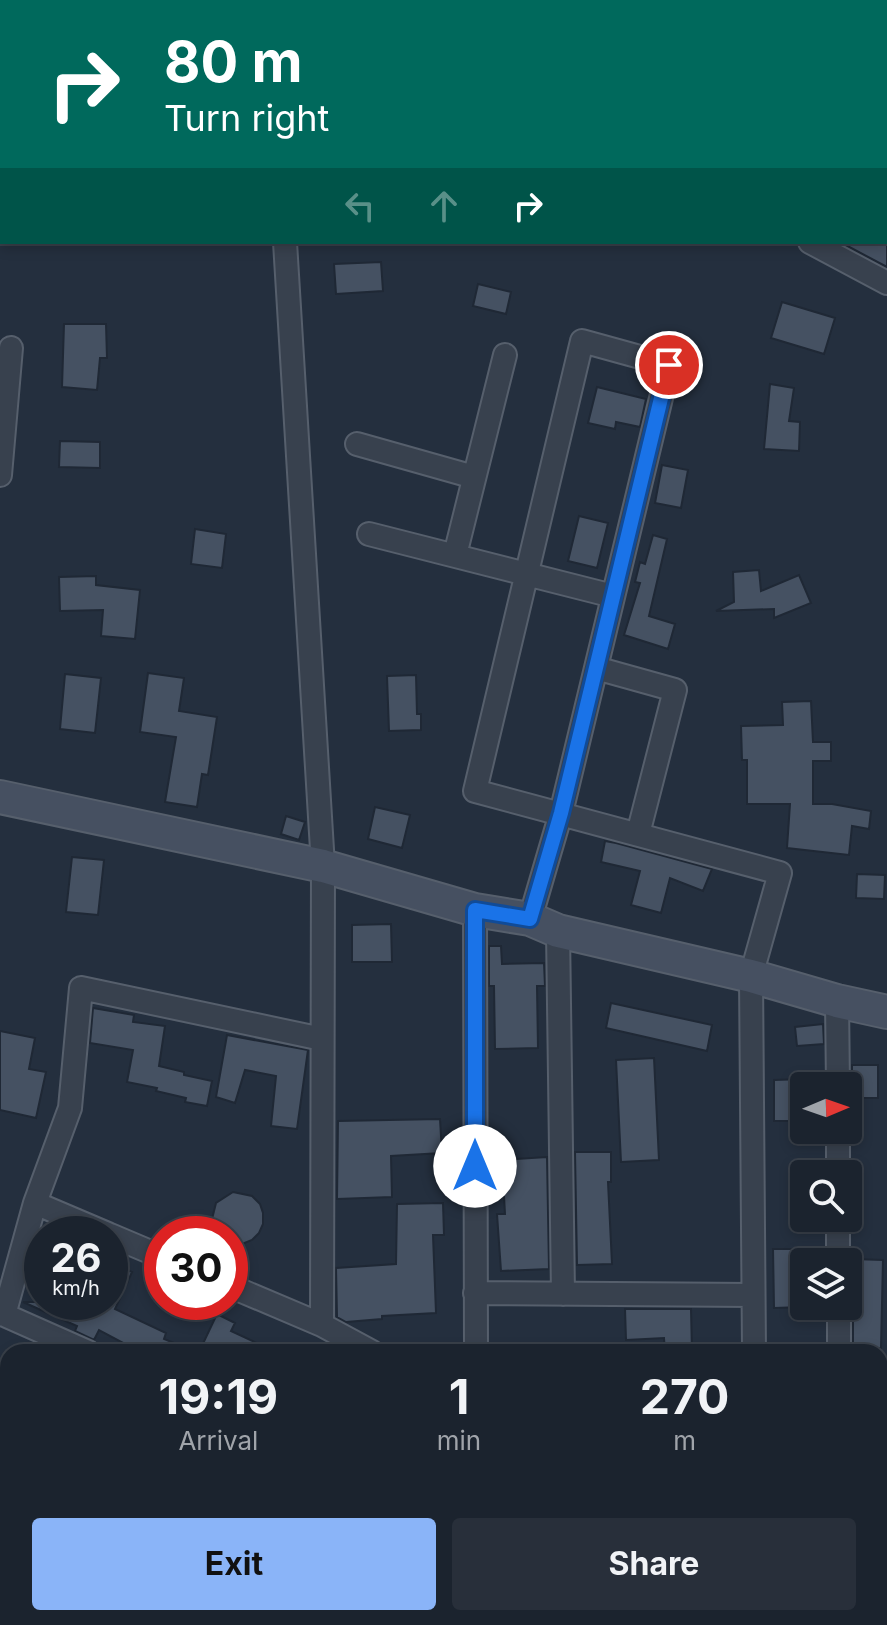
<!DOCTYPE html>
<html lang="en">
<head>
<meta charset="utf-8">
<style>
	body { margin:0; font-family:Inter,sans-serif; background:#282f3a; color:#f1f3f6; height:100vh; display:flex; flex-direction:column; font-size:30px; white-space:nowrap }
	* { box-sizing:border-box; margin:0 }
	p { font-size:26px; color:#a0a4aa }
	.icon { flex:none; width:44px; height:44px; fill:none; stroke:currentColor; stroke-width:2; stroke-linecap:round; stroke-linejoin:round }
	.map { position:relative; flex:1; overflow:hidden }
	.sheet { position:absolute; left:0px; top:1344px; width:888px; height:282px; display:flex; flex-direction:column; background:#1b232e; border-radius:24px 24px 0 0; box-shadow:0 4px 12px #0003,0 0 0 2px #39404a }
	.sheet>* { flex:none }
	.hud { position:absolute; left:0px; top:0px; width:888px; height:244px; box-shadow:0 4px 12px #0003,0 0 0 2px #39404a; background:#00695c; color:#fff; overflow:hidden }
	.needle { width:52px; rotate:88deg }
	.controls { position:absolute; left:790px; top:1072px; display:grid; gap:16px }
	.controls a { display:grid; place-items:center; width:72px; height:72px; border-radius:8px; background:#1b232e; box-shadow:0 4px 12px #0003,0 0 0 2px #39404a; font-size:40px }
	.speed { position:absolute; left:24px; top:1216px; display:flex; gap:16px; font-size:40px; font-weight:700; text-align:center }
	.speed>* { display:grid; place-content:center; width:104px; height:104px; border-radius:50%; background:#1b232e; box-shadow:0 4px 12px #0003,0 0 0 2px #39404a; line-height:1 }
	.speed small { font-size:20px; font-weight:400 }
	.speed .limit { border:12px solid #d22; background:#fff; color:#111 }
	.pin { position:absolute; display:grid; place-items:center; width:68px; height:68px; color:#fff; margin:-34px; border:4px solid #fff; border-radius:50%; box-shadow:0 2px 8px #0007 }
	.me { position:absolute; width:88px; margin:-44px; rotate:0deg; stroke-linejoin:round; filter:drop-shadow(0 0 6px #0008) }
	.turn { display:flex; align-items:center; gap:28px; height:168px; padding:0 32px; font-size:36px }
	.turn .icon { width:104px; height:104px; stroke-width:2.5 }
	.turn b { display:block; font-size:56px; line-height:68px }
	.lanes { display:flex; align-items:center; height:76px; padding:0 32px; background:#0003; justify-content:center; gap:40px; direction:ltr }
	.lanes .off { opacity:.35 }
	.eta { display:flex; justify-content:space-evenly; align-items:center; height:136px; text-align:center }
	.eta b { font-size:48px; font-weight:700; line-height:56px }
	.primary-button { display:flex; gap:16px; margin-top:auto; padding:16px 32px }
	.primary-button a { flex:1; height:92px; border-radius:8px; background:#8ab4f8; color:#111; font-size:32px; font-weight:700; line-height:92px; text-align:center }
	.primary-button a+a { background:#282f3a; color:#f1f3f6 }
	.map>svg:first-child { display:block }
	.building { fill:#455162; stroke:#1f2835; stroke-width:2 }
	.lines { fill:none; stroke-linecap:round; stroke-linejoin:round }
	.street-casing { stroke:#565f6c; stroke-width:26 }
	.secondary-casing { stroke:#565f6c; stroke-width:36 }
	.street { stroke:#38414e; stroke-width:22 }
	.secondary { stroke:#465061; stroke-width:32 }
	.route-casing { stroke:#114b97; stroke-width:20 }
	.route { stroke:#1a73e8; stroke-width:14 }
</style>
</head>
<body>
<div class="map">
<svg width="887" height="1625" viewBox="0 0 887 1625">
	<rect width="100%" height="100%" fill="#242f3e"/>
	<path class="building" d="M 840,242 L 887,242 L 887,267 Z
		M 381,262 L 383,291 L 336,294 L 334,264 Z
		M 478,284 L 511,292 L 506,314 L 473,306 Z
		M 782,302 L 835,318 L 824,354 L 771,338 Z
		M 64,324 L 106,324 L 107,358 L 100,358 L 97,390 L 62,387 Z
		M 770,384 L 794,388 L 789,421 L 800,422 L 799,451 L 764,449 Z
		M 597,387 L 646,399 L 640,427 L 616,422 L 615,429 L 588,423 Z
		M 60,441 L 100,442 L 100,468 L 59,467 Z
		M 662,465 L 688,470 L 681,508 L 655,503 Z
		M 579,516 L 608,523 L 597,568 L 568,561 Z
		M 195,529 L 226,534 L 222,568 L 191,564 Z
		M 653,535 L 667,539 L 649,616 L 675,624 L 668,649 L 624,635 L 640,583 L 635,582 L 640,562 L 645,564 Z
		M 759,570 L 761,591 L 799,575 L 811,603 L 774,618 L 774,609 L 716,611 L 734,602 L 733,572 Z
		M 96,576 L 96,585 L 140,590 L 135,639 L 101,636 L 103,610 L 60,611 L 59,577 Z
		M 148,673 L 184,678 L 179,711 L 217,717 L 208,775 L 202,774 L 197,807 L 165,802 L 176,737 L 140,732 Z
		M 65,674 L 101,678 L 95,733 L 60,729 Z
		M 416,675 L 417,714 L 421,714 L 421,730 L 389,731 L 387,676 Z
		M 811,701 L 813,742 L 831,742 L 831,761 L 813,761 L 813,804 L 832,804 L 871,811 L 869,829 L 852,826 L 849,855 L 787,848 L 790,804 L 747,804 L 747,760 L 742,760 L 741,726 L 783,725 L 782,702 Z
		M 375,807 L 410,815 L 402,848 L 368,839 Z
		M 286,816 L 305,822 L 299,840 L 281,834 Z
		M 605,841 L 616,843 L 712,869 L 703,891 L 670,878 L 661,913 L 631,905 L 640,871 L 601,862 Z
		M 72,857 L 104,860 L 98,915 L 66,912 Z
		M 857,874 L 885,875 L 884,899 L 856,898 Z
		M 391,924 L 392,962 L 352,962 L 352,925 Z
		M 489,946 L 501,946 L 502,964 L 544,963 L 545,986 L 537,986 L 538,1048 L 495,1049 L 494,986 L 489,986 Z
		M 611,1003 L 712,1025 L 707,1051 L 606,1028 Z
		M 93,1008 L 134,1015 L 133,1022 L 165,1026 L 159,1066 L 184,1072 L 184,1075 L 212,1081 L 207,1106 L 185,1102 L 186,1098 L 156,1091 L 157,1088 L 127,1082 L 133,1050 L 90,1043 Z
		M 823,1024 L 824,1044 L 797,1046 L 795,1027 Z
		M 0,1031 L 35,1038 L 29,1069 L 46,1072 L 36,1118 L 0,1110 Z
		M 227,1035 L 308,1050 L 297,1129 L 271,1126 L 276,1076 L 245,1070 L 235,1103 L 216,1097 Z
		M 654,1058 L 659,1160 L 621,1162 L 616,1060 Z
		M 852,1065 L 878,1065 L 878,1098 L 848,1098 L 852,1086 Z
		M 804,1079 L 804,1121 L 774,1121 L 774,1080 Z
		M 440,1119 L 442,1153 L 391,1156 L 392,1197 L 337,1199 L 338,1121 Z
		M 575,1152 L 611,1152 L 611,1182 L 608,1182 L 612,1264 L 577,1265 Z
		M 547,1157 L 549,1269 L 501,1271 L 497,1214 L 505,1214 L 502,1160 Z
		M 233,1192 L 252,1196 L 260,1204 L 263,1213 L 263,1224 L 259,1233 L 252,1240 L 242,1244 L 230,1244 L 230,1234 L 216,1234 L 211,1223 L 216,1203 Z
		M 443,1203 L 444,1235 L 433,1235 L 436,1313 L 382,1316 L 382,1319 L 346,1322 L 337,1317 L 336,1268 L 396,1264 L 397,1204 Z
		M 773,1249 L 804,1249 L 804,1307 L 774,1308 Z
		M 853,1259 L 883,1260 L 881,1348 L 853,1349 Z
		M 110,1263 L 132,1272 L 115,1309 L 166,1333 L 164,1339 L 196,1352 L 140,1352 L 99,1330 L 94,1340 L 75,1331 L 77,1326 L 23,1302 L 110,1302 Z
		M 625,1309 L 691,1309 L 692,1352 L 665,1352 L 664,1338 L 626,1340 Z
		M 217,1314 L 235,1323 L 231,1331 L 276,1352 L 199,1352 Z"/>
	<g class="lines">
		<defs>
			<path id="street" d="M 356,0 L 359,2
				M 646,0 L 650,2
				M 284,2 L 286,0
				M 841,2 L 842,0
				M 886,128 L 887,129
				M 285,242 L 323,866 L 322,1325 L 372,1352
				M 810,242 L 887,283
				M 357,444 L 474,477
				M 0,475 L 11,348
				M 369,534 L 613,596
				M 455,555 L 505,355
				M 596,668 L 675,690 L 638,834
				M 475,910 L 476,1352
				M 530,919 L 561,813 L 669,365 L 582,341 L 475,791 L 780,873 L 751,976 L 754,1352
				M 558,931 L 563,1294
				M 837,1001 L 838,1086
				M 838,1130 L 838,1174
				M 35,1203 L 70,1108 L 81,988 L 322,1039
				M 838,1218 L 838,1262
				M 110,1235 L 162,1257
				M 230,1286 L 322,1325
				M 475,1293 L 753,1295
				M 839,1306 L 839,1352
				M 0,1313 L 88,1352
				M 4,1315 L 35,1203 L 108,1234
				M 0,1473 L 8,1476
				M 880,1525 L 887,1525
				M 0,1578 L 8,1605
				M 322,1618 L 323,1625
				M 478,1618 L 478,1625
				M 647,1618 L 659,1625
				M 817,1625 L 818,1618"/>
			<path id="secondary" d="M 0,797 L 323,866 L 475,910 L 530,919 L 558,931 L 751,976 L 837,1001 L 887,1012"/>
		</defs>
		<use href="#street" class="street-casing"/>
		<use href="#secondary" class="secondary-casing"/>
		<use href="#street" class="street"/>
		<use href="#secondary" class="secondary"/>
	</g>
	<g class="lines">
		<defs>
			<path id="route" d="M 475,1166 L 475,910 L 530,919 L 561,813 L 669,365"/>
		</defs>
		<use href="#route" class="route-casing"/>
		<use href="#route" class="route"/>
	</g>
</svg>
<div class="controls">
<a><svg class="needle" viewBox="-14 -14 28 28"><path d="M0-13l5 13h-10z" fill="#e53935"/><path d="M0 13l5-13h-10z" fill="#a0a4aa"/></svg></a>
<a><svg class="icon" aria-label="search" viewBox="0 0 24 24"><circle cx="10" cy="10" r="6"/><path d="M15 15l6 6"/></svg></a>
<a><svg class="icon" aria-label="layers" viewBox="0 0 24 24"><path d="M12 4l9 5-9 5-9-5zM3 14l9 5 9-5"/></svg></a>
</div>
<div class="speed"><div>26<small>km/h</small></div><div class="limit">30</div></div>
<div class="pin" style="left:669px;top:365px;background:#d93025"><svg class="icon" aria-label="arrive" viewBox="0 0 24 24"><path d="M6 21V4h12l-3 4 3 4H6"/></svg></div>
<svg class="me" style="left:475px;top:1166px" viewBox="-20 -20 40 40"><circle r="19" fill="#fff"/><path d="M0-13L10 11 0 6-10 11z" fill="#1a73e8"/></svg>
<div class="hud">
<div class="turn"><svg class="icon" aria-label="right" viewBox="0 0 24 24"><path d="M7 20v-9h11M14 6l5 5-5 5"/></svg><div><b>80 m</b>Turn right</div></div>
<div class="lanes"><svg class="icon off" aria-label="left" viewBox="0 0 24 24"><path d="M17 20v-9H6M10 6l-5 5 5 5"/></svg><svg class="icon off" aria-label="ahead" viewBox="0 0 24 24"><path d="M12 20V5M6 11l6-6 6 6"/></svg><svg class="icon" aria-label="right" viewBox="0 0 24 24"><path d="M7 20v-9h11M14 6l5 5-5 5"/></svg></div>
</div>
<section class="sheet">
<div class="eta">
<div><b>19:19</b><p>Arrival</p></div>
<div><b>1</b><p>min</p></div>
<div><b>270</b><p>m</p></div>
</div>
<div class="primary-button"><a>Exit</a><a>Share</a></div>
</section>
</div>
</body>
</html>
